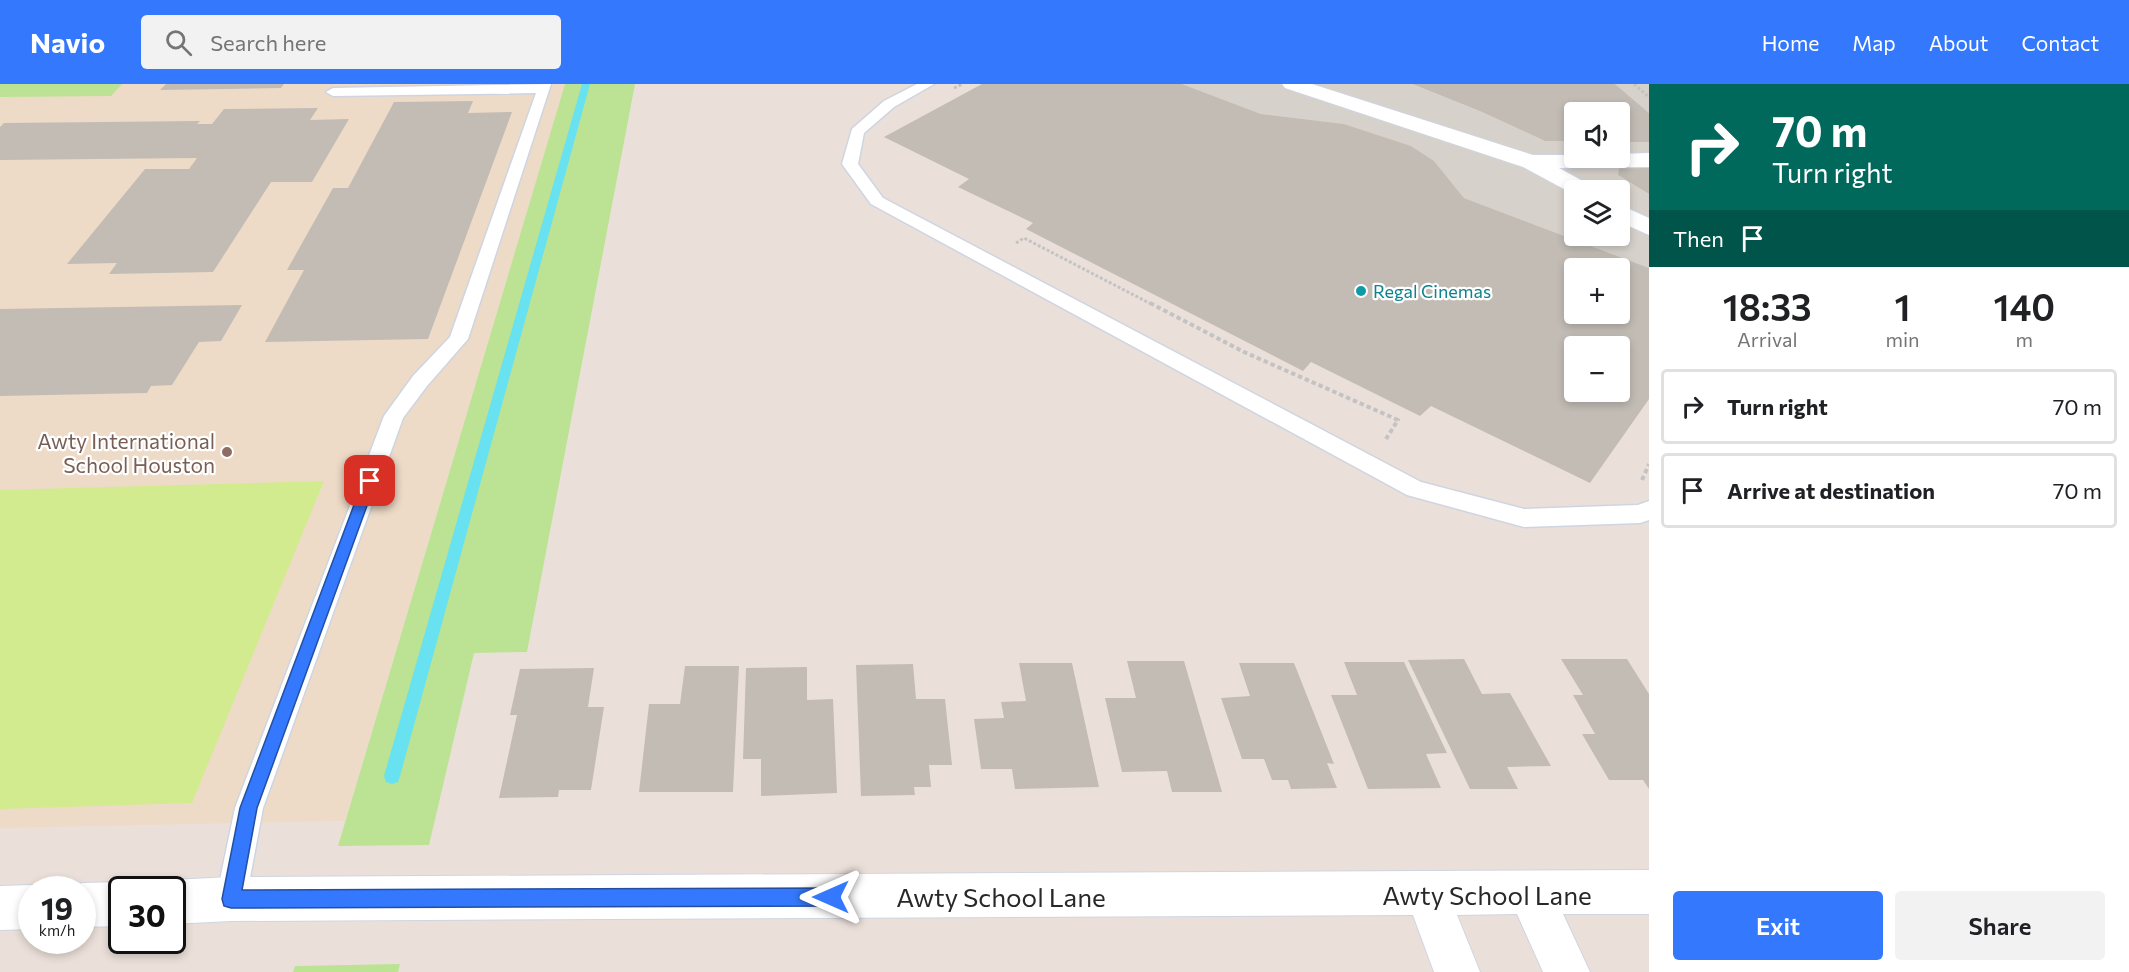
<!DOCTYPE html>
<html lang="en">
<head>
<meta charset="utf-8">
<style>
	body { margin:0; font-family:Commissioner,sans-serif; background:#f2f2f2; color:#202124; height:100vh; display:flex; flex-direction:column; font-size:22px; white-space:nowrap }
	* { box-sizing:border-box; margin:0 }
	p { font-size:20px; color:#757577 }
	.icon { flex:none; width:33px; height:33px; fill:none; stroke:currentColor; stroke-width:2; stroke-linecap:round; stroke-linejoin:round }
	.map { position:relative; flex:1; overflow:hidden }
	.details { display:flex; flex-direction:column; background:#fff; width:480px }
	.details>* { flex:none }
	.guide { background:#00695c; color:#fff; overflow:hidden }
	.buttons { position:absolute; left:1564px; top:18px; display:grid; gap:12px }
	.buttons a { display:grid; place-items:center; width:66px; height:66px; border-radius:6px; background:#fff; box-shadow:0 3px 9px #0003; font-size:30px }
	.speed { position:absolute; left:18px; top:792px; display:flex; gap:12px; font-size:30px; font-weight:700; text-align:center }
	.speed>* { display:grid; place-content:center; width:78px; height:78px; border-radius:50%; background:#fff; box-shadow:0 3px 9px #0003; line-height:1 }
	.speed small { font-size:15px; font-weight:400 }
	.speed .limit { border:3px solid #111; border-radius:9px; background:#fff; color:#111 }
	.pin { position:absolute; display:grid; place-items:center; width:51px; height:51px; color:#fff; margin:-26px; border-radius:12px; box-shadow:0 3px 9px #0006 }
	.me { position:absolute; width:66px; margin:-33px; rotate:270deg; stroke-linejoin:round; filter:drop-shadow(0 0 4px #0008) }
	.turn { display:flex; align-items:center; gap:21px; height:126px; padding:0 24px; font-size:27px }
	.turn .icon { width:78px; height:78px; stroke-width:2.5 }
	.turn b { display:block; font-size:42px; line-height:51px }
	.then { display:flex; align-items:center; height:57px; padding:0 24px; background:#0003; gap:12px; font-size:22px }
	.eta { display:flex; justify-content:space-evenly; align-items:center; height:102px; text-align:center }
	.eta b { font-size:36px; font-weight:600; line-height:42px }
	.action { display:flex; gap:12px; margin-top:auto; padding:12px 24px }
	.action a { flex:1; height:69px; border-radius:6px; background:#3479fd; color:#fff; font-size:24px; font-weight:600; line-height:69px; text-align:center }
	.action a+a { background:#f2f2f2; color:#202124 }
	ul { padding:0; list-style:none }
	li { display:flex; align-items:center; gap:18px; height:75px; margin:0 12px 9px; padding:0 12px; border:3px solid #e0e0e0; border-radius:6px }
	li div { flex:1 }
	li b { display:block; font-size:22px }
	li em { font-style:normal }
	header { display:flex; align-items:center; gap:36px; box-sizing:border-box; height:84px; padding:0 30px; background:#3479fd; color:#fff }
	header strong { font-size:28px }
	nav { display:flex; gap:33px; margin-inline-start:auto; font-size:21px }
	.search { width:420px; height:54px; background:#f2f2f2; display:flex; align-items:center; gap:15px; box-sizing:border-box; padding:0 21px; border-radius:6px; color:#757577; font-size:22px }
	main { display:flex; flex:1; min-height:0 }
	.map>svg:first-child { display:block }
	.education { fill:#eddbc7 }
	.green { fill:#bbe393 }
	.pitch { fill:#d2eb8e }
	.plaza { fill:#d7d1cb; fill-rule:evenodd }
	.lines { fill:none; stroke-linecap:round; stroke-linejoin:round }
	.stream { fill:#68e1f0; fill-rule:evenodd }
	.building { fill:#c2bcb5; fill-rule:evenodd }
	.service-casing { stroke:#ced5e1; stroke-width:3 }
	.pedestrian-casing { stroke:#ced5e1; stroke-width:2 }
	.minor-casing { stroke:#ced5e1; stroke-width:2 }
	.path-far1 { stroke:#c3c3c3; stroke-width:3; stroke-dasharray:3 2; stroke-linecap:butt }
	.path { stroke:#c3c3c3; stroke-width:4; stroke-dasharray:4.5 3; stroke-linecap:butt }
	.service { fill:#fff; fill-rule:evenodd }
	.pedestrian { fill:#fff; fill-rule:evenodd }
	.minor { fill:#fff; fill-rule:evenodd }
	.route { fill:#3479fd; stroke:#224fa4; stroke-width:1.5 }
	.culture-dot { fill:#0f9aa8; stroke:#fff; stroke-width:2 }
	.education-dot { fill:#8d6e63; stroke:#fff; stroke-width:2 }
	.labels { text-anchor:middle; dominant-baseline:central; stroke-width:4.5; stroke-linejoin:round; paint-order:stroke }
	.far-culture-label { font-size:18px; fill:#0d838f; stroke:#fff; text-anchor:start }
	.education-label { font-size:21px; fill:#785e54; stroke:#fff; text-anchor:end }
	.near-street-label { font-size:26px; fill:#282828; stroke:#fff }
</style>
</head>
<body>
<header>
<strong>Navio</strong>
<div class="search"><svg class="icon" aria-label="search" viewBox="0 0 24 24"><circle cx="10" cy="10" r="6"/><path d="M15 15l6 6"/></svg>Search here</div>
<nav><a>Home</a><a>Map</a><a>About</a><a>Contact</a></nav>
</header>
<main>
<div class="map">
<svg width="1649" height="888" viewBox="0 0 1649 888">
	<rect width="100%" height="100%" fill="#ebe0d9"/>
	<path class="education" d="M 0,0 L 565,0 L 345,737 L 0,744 Z"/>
	<path class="green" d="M 0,0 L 122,0 L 111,12 L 0,13 Z
		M 565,0 L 635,0 L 527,568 L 474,569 L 429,761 L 338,762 Z
		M 400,880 L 398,888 L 293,888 L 295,882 Z"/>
	<path class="pitch" d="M 324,397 L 192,719 L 0,725 L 0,406 Z"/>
	<path class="plaza" d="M 1182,0 L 1411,0 L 1482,28 L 1545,57 L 1575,57 L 1575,74 L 1620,74 L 1620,58 L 1649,58 L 1649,82 L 1619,83 L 1618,91 L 1649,110 L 1649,184 L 1464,114 L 1434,77 L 1410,62 L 1344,40 L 1261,30 ZM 1575,106 L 1620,106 L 1620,152 L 1575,152 Z
		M 1615,0 L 1649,0 L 1649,29 Z"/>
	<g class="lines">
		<path class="stream" d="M 582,0 L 590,0 L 400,692 L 398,698 L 392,700 L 386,698 L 384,692 Z"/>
	</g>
	<path class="building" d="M 166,0 L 284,0 L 281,4 L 160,6 Z
		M 982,0 L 1182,0 L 1261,30 L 1344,40 L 1411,62 L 1434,77 L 1464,114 L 1649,184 L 1649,315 L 1590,399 L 1431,322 L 1420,332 L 1311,278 L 1303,287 L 1026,145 L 1033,139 L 958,103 L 969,95 L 884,53 ZM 1575,184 L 1620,184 L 1620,230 L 1575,230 ZM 1575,262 L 1620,262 L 1620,308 L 1575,308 Z
		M 1412,0 L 1615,0 L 1649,29 L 1649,58 L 1620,58 L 1620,28 L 1575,28 L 1575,57 L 1545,57 L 1482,28 Z
		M 473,17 L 468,29 L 512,28 L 428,255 L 265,258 L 304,186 L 287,186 L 333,104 L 348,104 L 394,18 Z
		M 318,24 L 310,36 L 349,35 L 312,98 L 271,98 L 213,188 L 109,190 L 117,179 L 67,180 L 145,85 L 189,85 L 197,74 L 0,76 L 0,43 L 4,39 L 200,37 L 197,40 L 212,40 L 224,25 Z
		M 1619,82 L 1649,82 L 1649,110 L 1618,91 Z
		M 242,221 L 221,257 L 199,258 L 172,301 L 151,302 L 147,309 L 0,312 L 0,225 Z
		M 1464,575 L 1482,610 L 1510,609 L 1551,682 L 1507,683 L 1518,705 L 1470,705 L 1408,576 Z
		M 1561,575 L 1627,575 L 1649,610 L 1649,705 L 1643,696 L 1609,696 L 1582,650 L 1595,650 L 1573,611 L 1583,611 Z
		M 1127,577 L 1184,577 L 1222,708 L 1172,708 L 1167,687 L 1122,688 L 1105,614 L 1136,614 Z
		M 1344,578 L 1404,578 L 1447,669 L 1426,670 L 1441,704 L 1368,705 L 1331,611 L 1357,611 Z
		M 1019,579 L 1072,579 L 1099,703 L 1015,705 L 1012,685 L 981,685 L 974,635 L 1004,634 L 1001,618 L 1026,617 Z
		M 1239,579 L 1294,579 L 1334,680 L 1327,679 L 1337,704 L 1291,705 L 1288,696 L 1272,696 L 1264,675 L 1242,675 L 1221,614 L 1250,612 Z
		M 913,580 L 916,615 L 945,615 L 952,681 L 929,681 L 931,703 L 914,703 L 915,711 L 861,712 L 856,581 Z
		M 685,582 L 739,582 L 733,708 L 639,708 L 649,620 L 680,620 Z
		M 807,583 L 807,616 L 833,615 L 837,709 L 761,712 L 761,675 L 743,675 L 746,584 Z
		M 594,584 L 588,623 L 604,623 L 591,706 L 559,706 L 558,713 L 499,714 L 517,631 L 510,631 L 520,585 Z"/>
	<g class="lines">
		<defs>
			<path id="service" d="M 551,0 L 468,255 L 427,302 L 403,334 L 263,724 L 246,815 L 242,826 L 231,830 L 220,826 L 216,815 L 235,724 L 384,332 L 413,292 L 450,253 L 536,9 L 333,12 L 326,8 L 333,4 Z
				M 917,0 L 934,0 L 894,23 L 864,49 L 858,80 L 883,114 L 1421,398 L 1524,425 L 1638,421 L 1649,417 L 1649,436 L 1640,439 L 1524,443 L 1407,411 L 871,120 L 842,80 L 852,45 L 884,17 Z"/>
			<path id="pedestrian" d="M 1282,0 L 1312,0 L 1533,71 L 1575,71 L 1575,74 L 1620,74 L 1620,70 L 1649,69 L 1649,83 L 1559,84 L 1590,101 L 1594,106 L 1575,106 L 1575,111 L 1523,83 L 1285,4 Z
				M 1620,121 L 1649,134 L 1649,151 L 1620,138 Z"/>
			<path id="minor" d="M 1649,786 L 1649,830 L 1563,830 L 1590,888 L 1543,888 L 1517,830 L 1457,831 L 1480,888 L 1434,888 L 1413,831 L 231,837 L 172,840 L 172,806 L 155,806 L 157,803 L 172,796 L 231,793 Z
				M 122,798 L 138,806 L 122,806 L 122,842 L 82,843 L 82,806 L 66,805 L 82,799 Z
				M 32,801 L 43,806 L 32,806 L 32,845 L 0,846 L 0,802 Z"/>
		</defs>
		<use href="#service" class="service-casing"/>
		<use href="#pedestrian" class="pedestrian-casing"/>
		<use href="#minor" class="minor-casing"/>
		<path class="path-far1" d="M 1634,0 L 1649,13
			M 954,4 L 963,0
			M 1016,159 L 1024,154 L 1153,221"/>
		<path class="path" d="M 1150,219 L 1244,268 L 1398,336 L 1386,355
			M 1642,396 L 1649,380"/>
		<use href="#service" class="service"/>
		<use href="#pedestrian" class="pedestrian"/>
		<use href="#minor" class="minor"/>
	</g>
	<path class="route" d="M 370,392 L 376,397 L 257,724 L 242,806 L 831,804 L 838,806 L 840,813 L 838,819 L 831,822 L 231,824 L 224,822 L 222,815 L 240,724 L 363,397 Z"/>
	<circle class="culture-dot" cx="1361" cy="207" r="6"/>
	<circle class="education-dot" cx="227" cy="368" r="6"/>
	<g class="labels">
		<g class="far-culture-label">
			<text x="1373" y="207">Regal Cinemas</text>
		</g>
		<g class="education-label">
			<text x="215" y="356">Awty International<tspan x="215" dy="24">School Houston</tspan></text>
		</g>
		<g class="near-street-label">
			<text x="1487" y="810">Awty School Lane</text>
			<text x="1001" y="812">Awty School Lane</text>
		</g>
	</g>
</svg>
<div class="buttons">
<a><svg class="icon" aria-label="sound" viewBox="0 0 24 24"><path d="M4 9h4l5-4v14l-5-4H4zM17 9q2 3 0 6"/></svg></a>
<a><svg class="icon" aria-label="layers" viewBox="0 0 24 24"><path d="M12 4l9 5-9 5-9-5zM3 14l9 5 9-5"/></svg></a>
<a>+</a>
<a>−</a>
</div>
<div class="speed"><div>19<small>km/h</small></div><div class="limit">30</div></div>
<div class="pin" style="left:370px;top:397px;background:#d93025"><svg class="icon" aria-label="arrive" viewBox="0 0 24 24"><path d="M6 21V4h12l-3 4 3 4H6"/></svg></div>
<svg class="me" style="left:831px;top:813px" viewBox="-20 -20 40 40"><path d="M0-17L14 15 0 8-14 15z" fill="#3479fd" stroke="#fff" stroke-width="4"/></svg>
</div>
<section class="details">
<div class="guide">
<div class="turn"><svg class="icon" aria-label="right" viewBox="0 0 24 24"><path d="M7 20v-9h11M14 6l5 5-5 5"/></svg><div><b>70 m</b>Turn right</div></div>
<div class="then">Then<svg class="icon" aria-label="arrive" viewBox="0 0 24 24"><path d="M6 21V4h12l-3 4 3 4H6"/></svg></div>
</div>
<div class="eta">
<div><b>18:33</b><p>Arrival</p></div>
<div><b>1</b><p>min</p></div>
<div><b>140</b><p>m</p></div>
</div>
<ul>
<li><svg class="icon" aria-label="right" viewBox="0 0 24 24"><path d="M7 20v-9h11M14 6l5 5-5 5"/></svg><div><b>Turn right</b></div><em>70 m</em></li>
<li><svg class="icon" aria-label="arrive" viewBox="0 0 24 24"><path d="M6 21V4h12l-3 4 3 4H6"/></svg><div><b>Arrive at destination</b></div><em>70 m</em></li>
</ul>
<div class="action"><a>Exit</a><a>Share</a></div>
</section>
</main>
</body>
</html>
